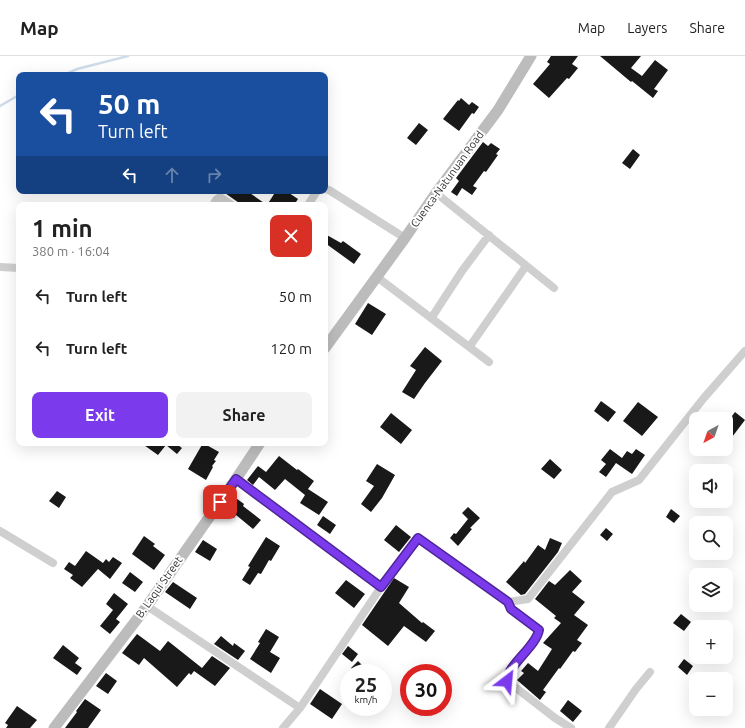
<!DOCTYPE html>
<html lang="en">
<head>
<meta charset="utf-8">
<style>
	body { margin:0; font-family:Ubuntu,sans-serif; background:#f2f2f2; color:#222; height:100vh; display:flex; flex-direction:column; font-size:15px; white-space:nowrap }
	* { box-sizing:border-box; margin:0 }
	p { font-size:13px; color:#767676 }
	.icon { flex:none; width:22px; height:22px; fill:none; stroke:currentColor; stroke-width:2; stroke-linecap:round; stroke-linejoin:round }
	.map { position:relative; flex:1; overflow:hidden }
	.details { position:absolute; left:16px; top:146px; width:312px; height:244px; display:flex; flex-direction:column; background:#fff; border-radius:8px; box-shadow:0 4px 16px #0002 }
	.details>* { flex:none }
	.banner { position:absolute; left:16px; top:16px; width:312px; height:122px; border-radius:8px; box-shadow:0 4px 16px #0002; background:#1a4fa0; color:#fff; overflow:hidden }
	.needle { width:26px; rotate:220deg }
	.controls { position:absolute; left:689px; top:356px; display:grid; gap:8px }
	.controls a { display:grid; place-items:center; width:44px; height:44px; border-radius:8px; background:#fff; box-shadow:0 4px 16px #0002; font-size:20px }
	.speed { position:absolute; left:340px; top:608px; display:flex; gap:8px; font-size:20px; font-weight:700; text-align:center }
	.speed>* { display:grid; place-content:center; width:52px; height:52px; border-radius:50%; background:#fff; box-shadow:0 4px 16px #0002; line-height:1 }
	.speed small { font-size:10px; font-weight:400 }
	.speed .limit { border:6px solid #d22; background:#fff; color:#111 }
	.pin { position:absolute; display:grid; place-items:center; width:34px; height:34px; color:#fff; margin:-17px; border-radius:8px; box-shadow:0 2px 6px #0006 }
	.me { position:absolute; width:44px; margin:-22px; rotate:29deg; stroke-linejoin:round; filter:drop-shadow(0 0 3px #0008) }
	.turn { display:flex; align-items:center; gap:14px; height:84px; padding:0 16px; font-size:18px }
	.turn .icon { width:52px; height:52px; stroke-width:2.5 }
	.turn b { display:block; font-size:28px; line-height:34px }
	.lanes { display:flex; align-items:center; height:38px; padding:0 16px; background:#0003; justify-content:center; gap:20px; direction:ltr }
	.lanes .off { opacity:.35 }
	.round { display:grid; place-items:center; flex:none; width:42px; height:42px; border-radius:8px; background:#f2f2f2 }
	.overview { display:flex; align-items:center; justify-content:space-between; height:68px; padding:0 16px }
	h1 { font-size:24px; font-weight:600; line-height:30px }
	.action { display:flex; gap:8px; margin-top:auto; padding:8px 16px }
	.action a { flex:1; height:46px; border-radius:8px; background:#7c3aed; color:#fff; font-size:16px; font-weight:600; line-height:46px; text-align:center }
	.action a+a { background:#f2f2f2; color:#222 }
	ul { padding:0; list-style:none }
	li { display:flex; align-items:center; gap:12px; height:52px; padding:0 16px }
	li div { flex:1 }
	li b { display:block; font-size:15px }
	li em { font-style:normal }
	header { display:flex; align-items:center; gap:24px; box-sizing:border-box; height:56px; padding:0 20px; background:#fff; border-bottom:1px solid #e0e0e0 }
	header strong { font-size:19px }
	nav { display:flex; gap:22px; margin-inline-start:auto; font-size:14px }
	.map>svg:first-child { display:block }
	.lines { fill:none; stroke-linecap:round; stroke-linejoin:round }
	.stream { stroke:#cfddeb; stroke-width:2.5 }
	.building { fill:#191919 }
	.street { stroke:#cfcfcf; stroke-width:8 }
	.secondary { stroke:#bcbcbc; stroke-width:11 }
	.route-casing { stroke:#51269a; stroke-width:10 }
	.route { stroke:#7c3aed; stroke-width:7 }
	.labels { text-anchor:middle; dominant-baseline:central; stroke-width:4; stroke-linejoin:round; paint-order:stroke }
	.street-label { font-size:11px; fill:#323232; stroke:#fff }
</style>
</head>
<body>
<header>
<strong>Map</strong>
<nav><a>Map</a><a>Layers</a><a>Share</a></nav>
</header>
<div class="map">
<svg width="745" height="672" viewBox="0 0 745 672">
	<rect width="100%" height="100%" fill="#fff"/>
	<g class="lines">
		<path class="stream" d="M 64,19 L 77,13 L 128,0
			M 0,50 L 19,39"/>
	</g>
	<path class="building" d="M 551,0 L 578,0 L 572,8 L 578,12 L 569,23 L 567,22 L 549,42 L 533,28 L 550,8 L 547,6 Z
		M 600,0 L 641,0 L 631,12 L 642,20 L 655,4 L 668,14 L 654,33 L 658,35 L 653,42 L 632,25 L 631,26 L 625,21 Z
		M 461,42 L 469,49 L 472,46 L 479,51 L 474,58 L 472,57 L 459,75 L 443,63 L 458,44 L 459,45 Z
		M 419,67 L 428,74 L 416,89 L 407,82 Z
		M 483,86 L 488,90 L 491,87 L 500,93 L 496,98 L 498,99 L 486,116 L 484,115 L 473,130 L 477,132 L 472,139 L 462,132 L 457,140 L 451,136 L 459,125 L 456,122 Z
		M 633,93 L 640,99 L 630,113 L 622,107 Z
		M 222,135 L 247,135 L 267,149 L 276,135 L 286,135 L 298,143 L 294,149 L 242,149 Z
		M 325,178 L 341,187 L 343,185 L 361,198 L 354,208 L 325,187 Z
		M 368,247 L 386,258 L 372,279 L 355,268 Z
		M 425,291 L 442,305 L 425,327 L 414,343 L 402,336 L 416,314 L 410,310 Z
		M 601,345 L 616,356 L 608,366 L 594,355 Z
		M 638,346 L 658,361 L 642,380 L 623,365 Z
		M 735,356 L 745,364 L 726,389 L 726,368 Z
		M 391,357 L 412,374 L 401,388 L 380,371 Z
		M 141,387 L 175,387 L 182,392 L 177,398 L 166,389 L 158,399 Z
		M 203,387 L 219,396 L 214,404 L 216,405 L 212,410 L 213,411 L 206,424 L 188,413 Z
		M 610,393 L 622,402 L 627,395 L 632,398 L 636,393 L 645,399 L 632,418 L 616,407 L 606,421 L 599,416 L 606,408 L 601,404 Z
		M 279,400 L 297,414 L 298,413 L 314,425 L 308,433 L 328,446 L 319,459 L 300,447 L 305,439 L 285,423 L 275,434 L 259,421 L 253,429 L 247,424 L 258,410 L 266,416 Z
		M 550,403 L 562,414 L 554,423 L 541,413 Z
		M 377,408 L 395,419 L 382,442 L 371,456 L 361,448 L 374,430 L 366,425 Z
		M 57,435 L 66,441 L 59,452 L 49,445 Z
		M 233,440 L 244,448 L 243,450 L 261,464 L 253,473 L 236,459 L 234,462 L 223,454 Z
		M 468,451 L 480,462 L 470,472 L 472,473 L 458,490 L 450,482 L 454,477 L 456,478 L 468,463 L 462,457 Z
		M 671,453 L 680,460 L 674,467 L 666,461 Z
		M 323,460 L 336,469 L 330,478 L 317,469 Z
		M 396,469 L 411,481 L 399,496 L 384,484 Z
		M 606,472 L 613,478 L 607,485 L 600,479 Z
		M 144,480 L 155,488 L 153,490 L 165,499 L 154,514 L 132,498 Z
		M 266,481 L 280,490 L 271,505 L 269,504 L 261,518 L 258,517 L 250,529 L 242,524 L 250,511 L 248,510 Z
		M 550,482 L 562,487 L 558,496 L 525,538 L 521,539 L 506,526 L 524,505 L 525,507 L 538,489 L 545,494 Z
		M 203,484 L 217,493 L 210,505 L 195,496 Z
		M 86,495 L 103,507 L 106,503 L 109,506 L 113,501 L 122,507 L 110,523 L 98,513 L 82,531 L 70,522 L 73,519 L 64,513 L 69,506 L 75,510 Z
		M 570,514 L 582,525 L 572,536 L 585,546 L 574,559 L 588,569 L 577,584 L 582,587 L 575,596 L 573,595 L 560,613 L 559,612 L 543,634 L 546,636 L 540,644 L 517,624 L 524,617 L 521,615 L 528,607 L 538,615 L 552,593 L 543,587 L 561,567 L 554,562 L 556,560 L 535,543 L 549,525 L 555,529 Z
		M 130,516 L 143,526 L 135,536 L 122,527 Z
		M 394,522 L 409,531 L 399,547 L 422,567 L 423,566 L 435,575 L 426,586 L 404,570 L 388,590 L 362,569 Z
		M 346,524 L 365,538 L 354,552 L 335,537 Z
		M 173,526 L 197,542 L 190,553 L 165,536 Z
		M 114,537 L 128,548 L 116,563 L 120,566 L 110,578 L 100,570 L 113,554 L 106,548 Z
		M 681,558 L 691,566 L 684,575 L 673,567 Z
		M 266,573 L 279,581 L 270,596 L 280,602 L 271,617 L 250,603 L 260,587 L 258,586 Z
		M 137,578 L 160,595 L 168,585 L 202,612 L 212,600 L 230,612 L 215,630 L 194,615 L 191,619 L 189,617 L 177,631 L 144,602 L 139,609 L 122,597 Z
		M 221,580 L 233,590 L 234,587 L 245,595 L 238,604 L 214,588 Z
		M 63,589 L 79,602 L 75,607 L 82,612 L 77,619 L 53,602 Z
		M 348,590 L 358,598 L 352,606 L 342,598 Z
		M 684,603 L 693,610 L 687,619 L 678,611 Z
		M 358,605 L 370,617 L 357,617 L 351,612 Z
		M 106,617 L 117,625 L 108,638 L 96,630 Z
		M 320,633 L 342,648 L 332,663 L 310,648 Z
		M 85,643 L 101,654 L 88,672 L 65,672 L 77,656 L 76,655 Z
		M 568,644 L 582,655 L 573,666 L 560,655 Z
		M 17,650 L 37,664 L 30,672 L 6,672 L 8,669 L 5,667 Z"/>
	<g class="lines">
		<path class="street" d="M 325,133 L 329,134 L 405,182
			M 436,137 L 554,232
			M 213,149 L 216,144 L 220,141 L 232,149
			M 308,149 L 317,135
			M 0,211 L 19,212
			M 377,221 L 489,306
			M 432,261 L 462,215 L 489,179
			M 470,290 L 526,210
			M 236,423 L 381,531
			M 0,475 L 53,507
			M 508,546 L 511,553 L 537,572 L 539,576 L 536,582 L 507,621 L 507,625 L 555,662 L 571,672
			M 147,550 L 300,652
			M 283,672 L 300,652 L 381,531 L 417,482 L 508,546 L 528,543 L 612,436 L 639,424 L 703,343 L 745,295
			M 609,672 L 636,633 L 650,616"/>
		<path class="secondary" d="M 325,292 L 405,182 L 436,137 L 498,54 L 531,0
			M 54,672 L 147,550 L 236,423 L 260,387"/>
	</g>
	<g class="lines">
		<defs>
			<path id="route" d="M 220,446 L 236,423 L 381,531 L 418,482 L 508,546 L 511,553 L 539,574 C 536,591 507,609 507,625"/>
		</defs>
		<use href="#route" class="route-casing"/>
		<use href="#route" class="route"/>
	</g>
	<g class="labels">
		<g class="street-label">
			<text transform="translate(447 123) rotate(-54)">Cuenca-Natunuan Road</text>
			<text transform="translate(159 531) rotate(-55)">B. Laqui Street</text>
		</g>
	</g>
</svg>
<div class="controls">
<a><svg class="needle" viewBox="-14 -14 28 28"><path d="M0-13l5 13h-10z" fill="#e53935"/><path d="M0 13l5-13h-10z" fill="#767676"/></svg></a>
<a><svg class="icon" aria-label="sound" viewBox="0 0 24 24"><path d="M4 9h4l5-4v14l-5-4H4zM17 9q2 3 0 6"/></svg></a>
<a><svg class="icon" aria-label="search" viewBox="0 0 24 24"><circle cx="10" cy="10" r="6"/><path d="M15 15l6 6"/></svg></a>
<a><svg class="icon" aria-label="layers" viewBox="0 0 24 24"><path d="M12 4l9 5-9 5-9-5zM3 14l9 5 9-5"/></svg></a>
<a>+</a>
<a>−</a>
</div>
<div class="speed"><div>25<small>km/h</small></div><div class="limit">30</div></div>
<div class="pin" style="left:220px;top:446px;background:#d93025"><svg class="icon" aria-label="arrive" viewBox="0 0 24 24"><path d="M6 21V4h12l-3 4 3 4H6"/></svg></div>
<svg class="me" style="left:507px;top:625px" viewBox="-20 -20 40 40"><path d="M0-17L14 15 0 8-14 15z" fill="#7c3aed" stroke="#fff" stroke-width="4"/></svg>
<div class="banner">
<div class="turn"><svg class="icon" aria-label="left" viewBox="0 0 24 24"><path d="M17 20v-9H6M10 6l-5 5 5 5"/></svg><div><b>50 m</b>Turn left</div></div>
<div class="lanes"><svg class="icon" aria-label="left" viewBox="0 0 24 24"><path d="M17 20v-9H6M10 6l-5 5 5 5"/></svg><svg class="icon off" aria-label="ahead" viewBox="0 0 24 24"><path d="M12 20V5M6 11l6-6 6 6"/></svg><svg class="icon off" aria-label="right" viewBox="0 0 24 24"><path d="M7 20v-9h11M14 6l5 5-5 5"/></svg></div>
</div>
<section class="details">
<div class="overview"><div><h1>1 min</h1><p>380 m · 16:04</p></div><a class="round" style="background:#d93025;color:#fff"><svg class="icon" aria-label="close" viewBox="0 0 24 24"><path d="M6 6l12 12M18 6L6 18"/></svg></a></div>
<ul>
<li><svg class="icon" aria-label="left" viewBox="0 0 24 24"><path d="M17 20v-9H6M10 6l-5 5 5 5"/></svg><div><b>Turn left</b></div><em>50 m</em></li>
<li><svg class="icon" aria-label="left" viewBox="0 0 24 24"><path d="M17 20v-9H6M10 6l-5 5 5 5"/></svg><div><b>Turn left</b></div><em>120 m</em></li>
</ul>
<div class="action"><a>Exit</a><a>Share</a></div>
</section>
</div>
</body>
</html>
